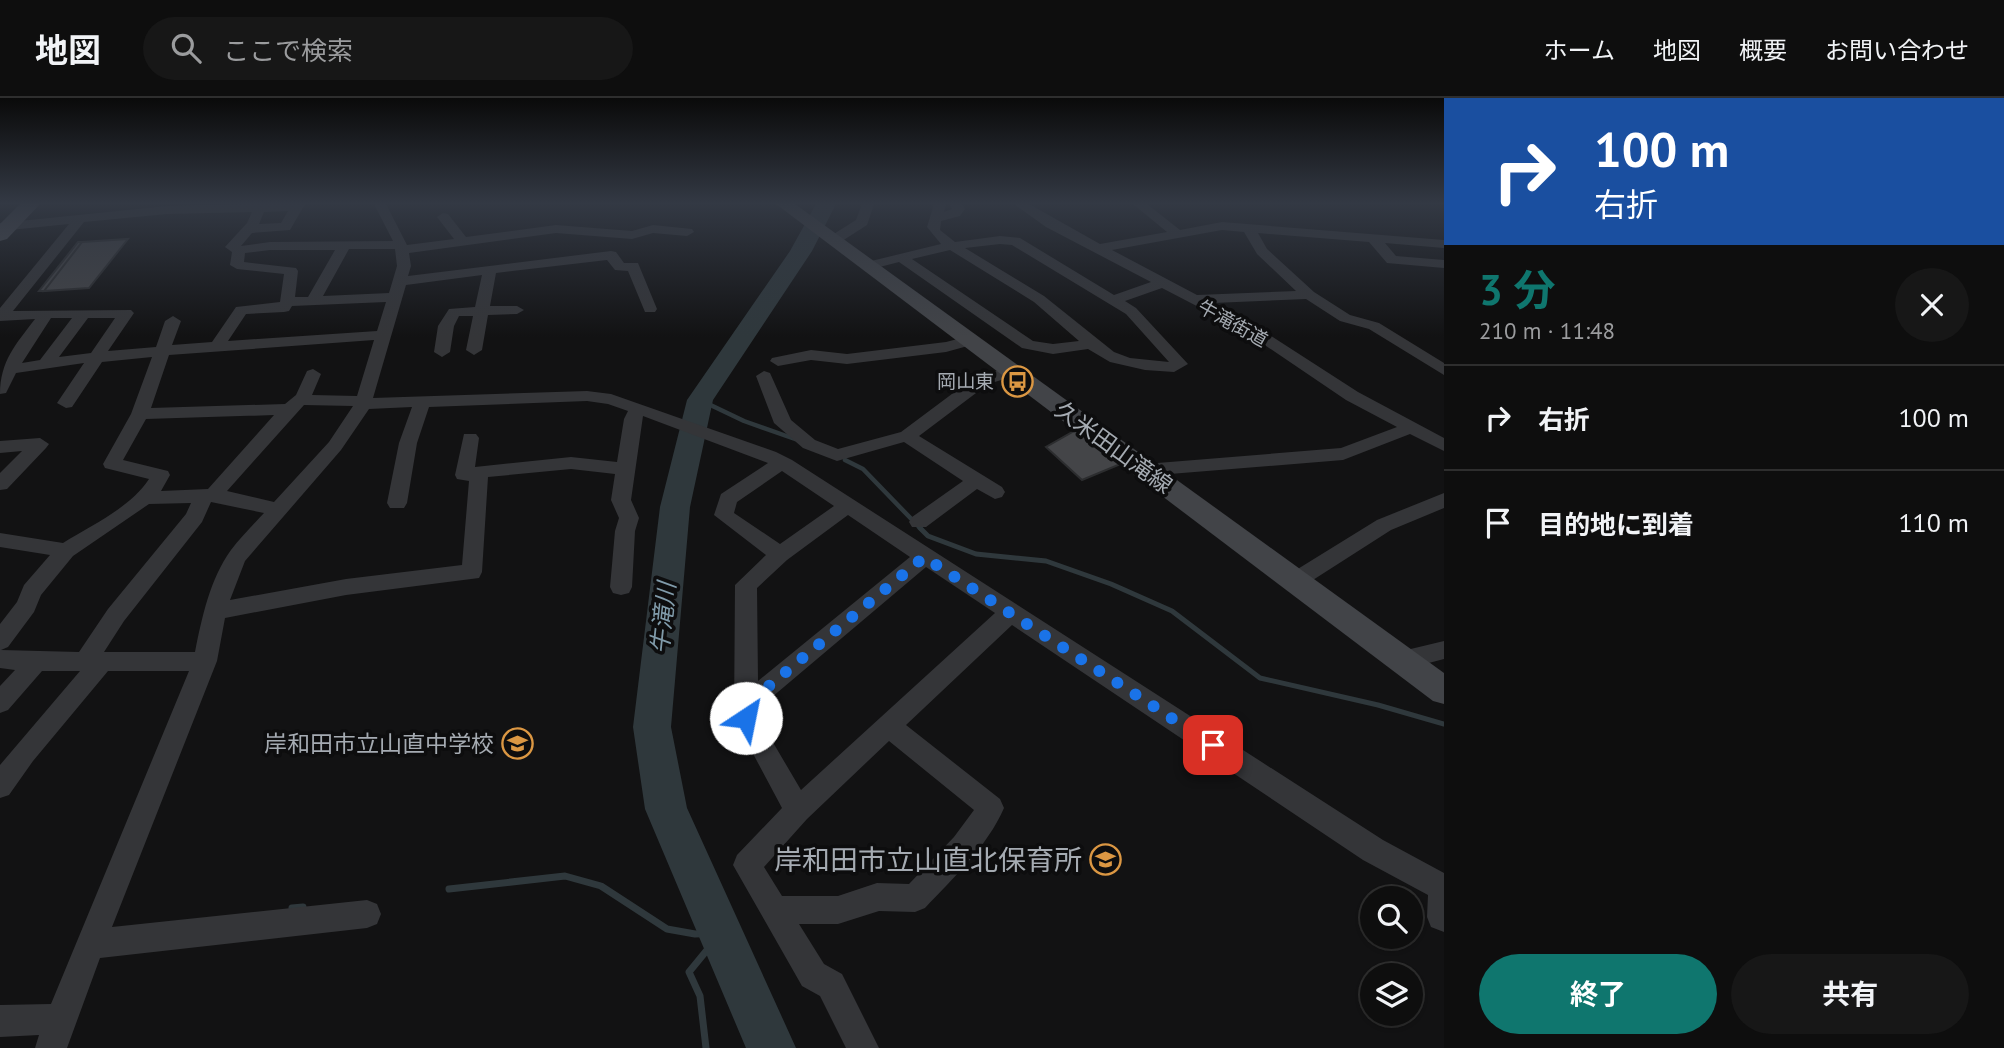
<!DOCTYPE html>
<html lang="ja">
<head>
<meta charset="utf-8">
<style>
	body { margin:0; font-family:"PT Sans","Noto Sans JP",sans-serif; background:#171717; color:#f1f3f6; height:100vh; display:flex; flex-direction:column; font-size:26px; white-space:nowrap }
	* { box-sizing:border-box; margin:0 }
	p { font-size:23px; color:#9b9c9e }
	.icon { flex:none; width:38px; height:38px; fill:none; stroke:currentColor; stroke-width:2; stroke-linecap:round; stroke-linejoin:round }
	.map { position:relative; flex:1; overflow:hidden }
	.drawer { display:flex; flex-direction:column; background:#0e0e0e; width:560px }
	.drawer>* { flex:none }
	.banner { background:#1a4fa0; color:#fff; overflow:hidden }
	.buttons { position:absolute; left:1360px; top:788px; display:grid; gap:14px }
	.buttons a { display:grid; place-items:center; width:63px; height:63px; border-radius:50%; background:#0e0e0e; box-shadow:0 2px 5px #0004,0 0 0 2px #2e2e2e; font-size:35px }
	.pin { position:absolute; display:grid; place-items:center; width:60px; height:60px; color:#fff; margin:-30px; border-radius:14px; box-shadow:0 4px 10px #0006 }
	.me { position:absolute; width:77px; margin:-38px; rotate:34deg; stroke-linejoin:round; filter:drop-shadow(0 0 5px #0008) }
	.turn { display:flex; align-items:center; gap:24px; height:147px; padding:0 35px; font-size:32px }
	.turn .icon { width:91px; height:91px; stroke-width:2.5 }
	.turn b { display:block; font-size:49px; line-height:60px }
	.round { display:grid; place-items:center; flex:none; width:74px; height:74px; border-radius:37px; background:#171717 }
	.headline { display:flex; align-items:center; justify-content:space-between; height:119px; padding:0 35px }
	h1 { font-size:42px; font-weight:700; line-height:52px; color:#0f766e }
	.primary-button { display:flex; gap:14px; margin-top:auto; padding:14px 35px }
	.primary-button a { flex:1; height:80px; border-radius:42px; background:#0f766e; color:#fff; font-size:28px; font-weight:700; line-height:80px; text-align:center }
	.primary-button a+a { background:#171717; color:#f1f3f6 }
	ul { padding:0; list-style:none }
	li { display:flex; align-items:center; gap:21px; height:105px; padding:0 35px; border-top:2px solid #2e2e2e }
	li div { flex:1 }
	li b { display:block; font-size:26px }
	li em { font-style:normal }
	header { display:flex; align-items:center; gap:42px; box-sizing:border-box; height:98px; padding:0 35px; background:#0e0e0e; border-bottom:2px solid #2e2e2e }
	header strong { font-size:33px }
	nav { display:flex; gap:38px; margin-inline-start:auto; font-size:24px }
	.search { width:490px; height:63px; background:#171717; display:flex; align-items:center; gap:18px; box-sizing:border-box; padding:0 24px; border-radius:38px; color:#9b9c9e; font-size:26px }
	main { display:flex; flex:1; min-height:0 }
	.map>svg:first-child { display:block }
	.lines { fill:none; stroke-linecap:round; stroke-linejoin:round }
	.stream-far2 { stroke:#2f383c; stroke-width:4.5 }
	.stream-far1 { stroke:#2f383c; stroke-width:5 }
	.stream { stroke:#2f383c; stroke-width:7 }
	.river { fill:#2f383c; fill-rule:evenodd }
	.building { fill:#444548; stroke:#2c2d2f; stroke-width:2 }
	.street { fill:#343538; fill-rule:evenodd }
	.secondary { fill:#424448; fill-rule:evenodd }
	.primary { fill:#505257; fill-rule:evenodd }
	.route { stroke:#1a73e8; stroke-width:12; stroke-dasharray:0 21.6 }
	.labels { text-anchor:middle; dominant-baseline:central; stroke-width:7; stroke-linejoin:round; paint-order:stroke }
	.far-street-label { font-size:19px; fill:#a5abb2; stroke:#0d0d0e }
	.far-poi-label { font-size:19px; fill:#a5abb2; stroke:#0d0d0e; text-anchor:end }
	.street-label { font-size:23px; fill:#a5abb2; stroke:#0d0d0e }
	.poi-label { font-size:23px; fill:#a5abb2; stroke:#0d0d0e; text-anchor:end }
	.water-label { font-size:24px; font-style:italic; fill:#809baa; stroke:#0d0d0e }
	.near-poi-label { font-size:28px; fill:#a5abb2; stroke:#0d0d0e; text-anchor:end }
</style>
</head>
<body>
<header>
<strong>地図</strong>
<div class="search"><svg class="icon" aria-label="search" viewBox="0 0 24 24"><circle cx="10" cy="10" r="6"/><path d="M15 15l6 6"/></svg>ここで検索</div>
<nav><a>ホーム</a><a>地図</a><a>概要</a><a>お問い合わせ</a></nav>
</header>
<main>
<div class="map">
<svg width="1444" height="950" viewBox="0 0 1444 950">
	<rect width="100%" height="100%" fill="#121213"/>
	<g class="lines">
		<path class="stream-far2" d="M 700,302 L 744,323 L 795,341
			M 845,362 L 863,371 L 922,432"/>
		<path class="stream-far1" d="M 920,430 L 928,438 L 976,456 L 1046,463 L 1111,486 L 1172,513 L 1260,580 L 1378,607 L 1444,626"/>
		<path class="stream" d="M 449,791 L 565,778 L 601,788 L 667,831 L 695,836 L 721,835
			M 292,810 L 303,809
			M 706,950 L 700,898 L 689,874 L 721,835"/>
		<path class="river" d="M 816,106 L 836,106 L 812,153 L 713,302 L 690,409 L 671,629 L 687,710 L 796,950 L 746,950 L 645,711 L 633,629 L 660,409 L 687,302 L 790,153 Z"/>
	</g>
	<path class="building" d="M 128,141 L 89,190 L 44,193 L 82,144 Z
		M 78,144 L 82,144 L 44,193 L 39,193 Z
		M 1076,332 L 1123,365 L 1082,382 L 1046,349 Z"/>
	<g class="lines">
		<path class="street" d="M 246,106 L 305,106 L 290,132 L 252,135 L 241,148 L 270,144 L 393,143 L 374,106 L 386,106 L 407,147 L 454,141 L 437,119 L 443,115 L 448,116 L 466,139 L 556,127 L 632,133 L 653,127 L 692,131 L 694,134 L 687,138 L 653,135 L 632,141 L 556,135 L 409,155 L 411,168 L 408,178 L 611,153 L 616,154 L 624,165 L 638,165 L 657,211 L 655,214 L 645,214 L 628,173 L 615,172 L 607,162 L 496,175 L 490,208 L 517,208 L 524,212 L 517,216 L 488,217 L 482,252 L 474,257 L 466,252 L 473,218 L 459,218 L 454,228 L 450,254 L 442,259 L 434,254 L 438,228 L 449,211 L 475,209 L 482,177 L 406,187 L 373,300 L 587,293 L 611,296 L 776,354 L 792,362 L 1383,742 L 1444,775 L 1444,834 L 1431,829 L 1427,819 L 1428,797 L 1363,762 L 1012,527 L 906,627 L 1000,701 L 1004,710 C 987,749 953,780 925,810 L 915,814 L 879,813 L 838,826 L 799,826 L 824,866 L 842,876 L 879,950 L 846,950 L 820,898 L 802,888 L 733,767 L 737,757 L 782,710 L 734,620 L 735,487 L 766,457 L 714,417 L 721,396 L 768,365 L 643,318 L 631,402 L 639,420 L 635,433 L 632,489 L 629,495 L 621,497 L 613,495 L 610,489 L 615,433 L 619,420 L 611,402 L 615,376 L 571,371 L 488,379 L 482,474 L 479,480 L 346,497 L 225,520 L 217,563 L 112,829 L 367,802 L 377,806 L 381,816 L 377,826 L 367,830 L 100,860 L 67,950 L 35,950 L 39,937 L 0,939 L 0,907 L 51,906 L 189,573 L 108,573 L 33,663 L 9,697 L 0,700 L 0,667 L 80,573 L 42,573 L 8,612 L 0,615 L 0,588 L 15,572 L 0,570 L 0,526 L 17,504 L 24,487 L 50,457 L 0,449 L 0,435 L 63,445 C 92,427 130,410 149,381 L 105,370 L 103,366 L 131,316 L 152,259 L 102,264 L 72,309 L 66,310 L 57,305 L 84,265 L 16,275 L 6,295 L 0,296 C 0,263 16,246 35,221 L 0,223 L 0,210 L 69,126 L 0,133 L 0,125 L 167,108 ZM 288,113 L 281,125 L 259,126 L 264,114 ZM 252,114 L 247,125 L 225,149 L 232,154 L 230,167 L 237,171 L 284,176 L 280,204 L 236,209 L 212,244 L 172,247 L 181,223 L 173,218 L 165,223 L 156,249 L 108,253 L 134,215 L 131,212 L 13,213 L 84,124 L 167,116 ZM 349,151 L 395,151 L 397,168 L 389,195 L 323,198 ZM 270,152 L 335,152 L 308,199 L 295,199 L 298,173 L 296,170 L 244,164 L 245,155 ZM 386,204 L 377,233 L 228,243 L 246,216 L 284,214 L 289,213 L 292,208 ZM 51,220 L 72,220 L 40,262 L 22,265 ZM 88,220 L 115,220 L 91,255 L 59,259 ZM 374,242 L 357,298 L 312,297 L 321,276 L 313,271 L 307,273 L 296,297 L 285,306 L 151,310 L 169,257 ZM 587,303 L 608,306 L 628,313 L 624,321 L 617,364 L 571,359 L 475,369 L 479,340 L 476,336 L 464,336 L 455,377 L 457,381 L 469,383 L 462,467 L 346,481 L 230,502 L 245,463 L 341,352 L 369,311 L 412,309 L 399,345 L 387,405 L 390,410 L 404,410 L 407,405 L 417,345 L 429,309 ZM 304,307 L 353,308 L 329,344 L 274,404 L 227,393 ZM 274,317 L 208,391 L 161,393 L 170,377 L 168,373 L 123,362 L 146,321 ZM 782,373 L 834,408 L 780,446 L 734,415 L 737,404 ZM 211,404 L 264,415 C 253,427 241,439 231,452 C 210,481 202,519 195,554 L 104,554 L 124,523 L 202,424 ZM 191,405 L 186,416 L 108,511 L 79,554 L 1,552 L 8,549 L 34,514 L 41,497 L 73,458 L 149,406 ZM 848,417 L 910,459 L 758,583 L 757,490 L 787,462 ZM 926,469 L 995,515 L 801,692 L 758,619 L 758,611 ZM 889,643 L 974,712 L 954,739 L 909,786 L 877,785 L 838,798 L 782,798 L 764,769 L 807,721 Z
			M 862,106 L 874,106 L 867,127 L 839,145 L 829,145 L 829,139 L 856,122 Z
			M 934,106 L 946,106 L 944,114 L 952,111 L 949,106 L 962,106 L 965,111 L 960,118 L 941,123 L 940,132 L 955,144 L 1000,138 L 1020,140 L 1114,197 L 1151,184 L 1046,129 L 1014,106 L 1029,106 L 1100,146 L 1167,134 L 1133,106 L 1147,106 L 1180,132 L 1222,124 L 1444,142 L 1444,150 L 1385,145 L 1396,158 L 1444,162 L 1444,170 L 1387,165 L 1369,144 L 1258,135 L 1267,151 L 1314,194 L 1350,217 L 1379,225 L 1444,265 L 1444,277 L 1369,231 L 1340,223 L 1306,201 L 1213,205 L 1251,225 L 1358,294 L 1444,340 L 1444,353 L 1410,336 L 1343,362 L 1145,378 L 1138,376 L 1136,372 L 1138,368 L 1145,366 L 1341,350 L 1397,329 L 1346,302 L 1241,231 L 1162,190 L 1125,203 L 1136,210 L 1188,266 L 1174,274 L 1145,272 L 1110,264 L 1088,251 L 1053,256 L 1022,250 L 899,164 L 868,172 L 863,171 L 863,165 L 941,146 L 927,129 ZM 1222,132 L 1244,134 L 1257,156 L 1296,193 L 1197,197 L 1112,152 ZM 1000,146 L 1012,147 L 1126,216 L 1169,264 L 1130,260 L 1114,254 L 1044,198 L 965,150 ZM 950,152 L 1034,204 L 1079,243 L 1053,246 L 1033,243 L 912,161 Z
			M 969,238 L 977,243 L 975,246 L 946,254 L 847,266 L 811,262 L 778,268 L 770,263 L 772,260 L 811,252 L 847,256 L 946,244 Z
			M 1012,269 L 1018,271 L 1020,274 L 1018,277 L 988,286 L 919,338 L 1002,389 L 1005,394 L 1002,399 L 995,401 L 977,391 L 926,429 L 912,429 L 909,424 L 912,419 L 963,383 L 904,344 L 837,363 L 803,350 L 774,325 L 756,278 L 764,273 L 770,275 L 791,322 L 815,342 L 838,351 L 901,334 L 976,278 Z
			M 40,340 L 49,346 L 46,350 L 7,391 L 0,392 L 0,375 L 22,353 L 0,355 L 0,343 Z
			M 1444,395 L 1444,410 L 1391,432 L 1302,489 L 1295,491 L 1288,489 L 1284,483 L 1288,477 L 1377,422 Z
			M 1444,543 L 1444,561 L 1402,572 L 1394,569 L 1390,562 L 1394,555 Z"/>
		<path class="secondary" d="M 776,106 L 795,106 L 1444,575 L 1444,606 L 1433,603 Z"/>
		<path class="primary" d="M 20,106 L 40,106 L 7,141 L 0,143 L 0,126 Z"/>
	</g>
	<linearGradient id="sky" x2="0" y2="1"><stop stop-color="#0a0a0a"/><stop offset="0.44" stop-color="#333944"/><stop offset="1" stop-color="#333944" stop-opacity="0"/></linearGradient>
	<rect width="1444" height="239" fill="url(#sky)"/>
	<g class="lines">
		<path class="route" d="M 746,620 L 746,607 L 924,459 L 1213,647"/>
	</g>
	<defs>
		<symbol id="bus-ring" viewBox="-11 -11 22 22"><circle r="9.5" fill="#0d0d0e" stroke="#db9743" stroke-width="1.5"/><path d="M-5-6H5V4H4V6H2V4H-2V6H-4V4H-5ZM-3.5-4V0h7V-4ZM-3.5 1.2v1.5H-2V1.2ZM2 1.2v1.5H3.5V1.2Z" fill="#db9743"/></symbol>
		<symbol id="school-ring" viewBox="-11 -11 22 22"><circle r="9.5" fill="#0d0d0e" stroke="#db9743" stroke-width="1.5"/><path d="M0-5L7-2L0 1L-7-2ZM-4 1L0 2.5L4 1V4Q0 6-4 4Z" fill="#db9743"/></symbol>
	</defs>
	<g fill-rule="evenodd">
		<use href="#bus-ring" x="1000" y="266" width="35" height="35"/>
		<use href="#school-ring" x="500" y="628" width="35" height="35"/>
		<use href="#school-ring" x="1088" y="744" width="35" height="35"/>
	</g>
	<g class="labels">
		<g class="far-street-label">
			<text transform="translate(1233 225) rotate(29)">牛滝街道</text>
		</g>
		<g class="far-poi-label">
			<text x="994" y="283">岡山東</text>
		</g>
		<g class="street-label">
			<text transform="translate(1114 349) rotate(36)">久米田山滝線</text>
		</g>
		<g class="poi-label">
			<text x="494" y="645">岸和田市立山直中学校</text>
		</g>
		<g class="water-label">
			<text transform="translate(663 520) rotate(-84)">牛滝川</text>
		</g>
		<g class="near-poi-label">
			<text x="1082" y="761">岸和田市立山直北保育所</text>
		</g>
	</g>
</svg>
<div class="buttons">
<a><svg class="icon" aria-label="search" viewBox="0 0 24 24"><circle cx="10" cy="10" r="6"/><path d="M15 15l6 6"/></svg></a>
<a><svg class="icon" aria-label="layers" viewBox="0 0 24 24"><path d="M12 4l9 5-9 5-9-5zM3 14l9 5 9-5"/></svg></a>
</div>
<div class="pin" style="left:1213px;top:647px;background:#d93025"><svg class="icon" aria-label="arrive" viewBox="0 0 24 24"><path d="M6 21V4h12l-3 4 3 4H6"/></svg></div>
<svg class="me" style="left:746px;top:620px" viewBox="-20 -20 40 40"><circle r="19" fill="#fff"/><path d="M0-13L10 11 0 6-10 11z" fill="#1a73e8"/></svg>
</div>
<section class="drawer">
<div class="banner">
<div class="turn"><svg class="icon" aria-label="right" viewBox="0 0 24 24"><path d="M7 20v-9h11M14 6l5 5-5 5"/></svg><div><b>100 m</b>右折</div></div>
</div>
<div class="headline"><div><h1>3 分</h1><p>210 m · 11:48</p></div><a class="round"><svg class="icon" aria-label="close" viewBox="0 0 24 24"><path d="M6 6l12 12M18 6L6 18"/></svg></a></div>
<ul>
<li><svg class="icon" aria-label="right" viewBox="0 0 24 24"><path d="M7 20v-9h11M14 6l5 5-5 5"/></svg><div><b>右折</b></div><em>100 m</em></li>
<li><svg class="icon" aria-label="arrive" viewBox="0 0 24 24"><path d="M6 21V4h12l-3 4 3 4H6"/></svg><div><b>目的地に到着</b></div><em>110 m</em></li>
</ul>
<div class="primary-button"><a>終了</a><a>共有</a></div>
</section>
</main>
</body>
</html>
